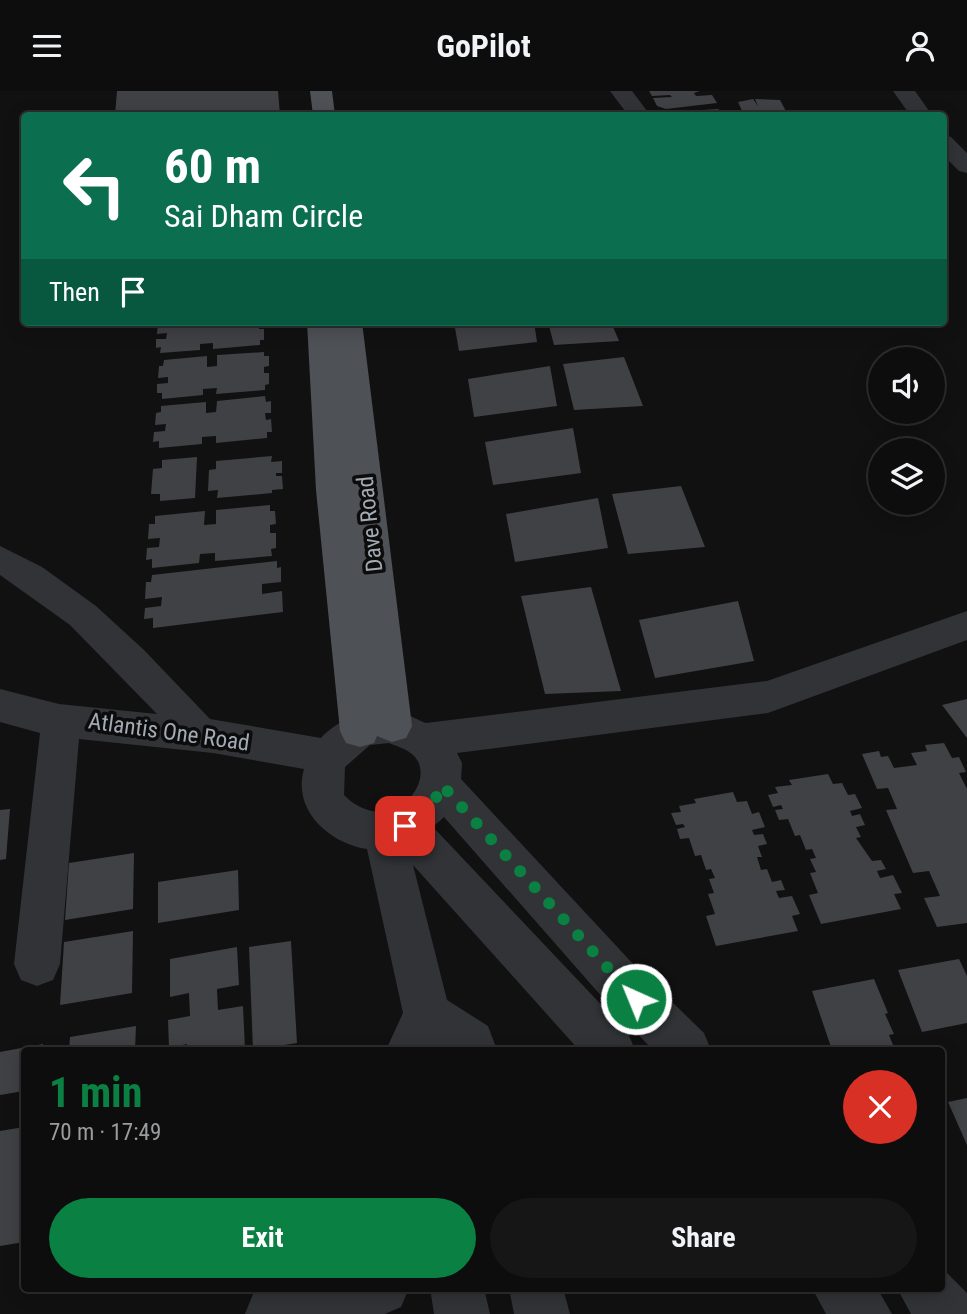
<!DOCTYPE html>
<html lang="en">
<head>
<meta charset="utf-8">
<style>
	body { margin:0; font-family:"Roboto Condensed",sans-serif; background:#161617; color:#f1f3f6; height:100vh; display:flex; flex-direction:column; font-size:26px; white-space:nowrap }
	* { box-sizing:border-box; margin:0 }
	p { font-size:23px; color:#9a9c9e }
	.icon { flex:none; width:38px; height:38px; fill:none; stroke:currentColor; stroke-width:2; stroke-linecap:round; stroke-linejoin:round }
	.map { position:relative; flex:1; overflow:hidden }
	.panel { position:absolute; left:21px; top:956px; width:924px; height:245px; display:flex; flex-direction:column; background:#0d0d0e; border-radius:7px; box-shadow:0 4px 18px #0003,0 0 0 2px #2d2d2e }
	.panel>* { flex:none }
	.banner { position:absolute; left:21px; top:21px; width:926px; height:214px; border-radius:7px; box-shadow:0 4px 18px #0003,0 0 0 2px #2d2d2e; background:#0b6e4f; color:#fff; overflow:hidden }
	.controls { position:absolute; left:868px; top:256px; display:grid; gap:14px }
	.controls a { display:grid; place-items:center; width:77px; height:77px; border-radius:50%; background:#0d0d0e; box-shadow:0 4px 18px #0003,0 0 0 2px #2d2d2e; font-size:35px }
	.pin { position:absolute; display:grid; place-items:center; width:60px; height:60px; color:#fff; margin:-30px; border-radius:14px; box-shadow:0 4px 10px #0006 }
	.me { position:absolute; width:77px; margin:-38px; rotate:316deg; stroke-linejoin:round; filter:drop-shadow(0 0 5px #0008) }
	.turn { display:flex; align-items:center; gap:24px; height:147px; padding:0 28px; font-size:32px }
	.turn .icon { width:91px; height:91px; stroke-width:2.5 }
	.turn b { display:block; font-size:49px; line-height:60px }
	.then { display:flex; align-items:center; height:66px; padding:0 28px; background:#0003; gap:14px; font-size:26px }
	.round { display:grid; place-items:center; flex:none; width:74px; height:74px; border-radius:37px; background:#161617 }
	.overview { display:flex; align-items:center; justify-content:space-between; height:119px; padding:0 28px }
	h1 { font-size:42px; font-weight:700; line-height:52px; color:#0b8043 }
	.action { display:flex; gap:14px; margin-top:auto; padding:14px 28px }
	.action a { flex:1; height:80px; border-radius:42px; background:#0b8043; color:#fff; font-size:28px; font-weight:700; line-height:80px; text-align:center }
	.action a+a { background:#161617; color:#f1f3f6 }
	header { display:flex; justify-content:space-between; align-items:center; height:91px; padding:0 28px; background:#0d0d0e; font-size:32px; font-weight:700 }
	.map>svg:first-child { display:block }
	.building { fill:#404145 }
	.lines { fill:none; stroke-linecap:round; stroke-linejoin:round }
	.minor { fill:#323337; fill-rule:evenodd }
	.major { fill:#4e5156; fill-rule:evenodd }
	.route { stroke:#0b8043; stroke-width:12; stroke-dasharray:0 21.6 }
	.labels { text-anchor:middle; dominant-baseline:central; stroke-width:7; stroke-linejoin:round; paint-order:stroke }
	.street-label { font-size:23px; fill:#a2aab3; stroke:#0c0c0d }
</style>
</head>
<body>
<header><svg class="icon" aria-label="menu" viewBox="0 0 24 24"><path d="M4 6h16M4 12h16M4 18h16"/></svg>GoPilot<svg class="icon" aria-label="person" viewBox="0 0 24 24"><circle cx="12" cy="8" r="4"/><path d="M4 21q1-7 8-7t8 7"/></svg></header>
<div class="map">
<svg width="967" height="1223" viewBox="0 0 967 1223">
	<rect width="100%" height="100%" fill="#111112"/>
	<path class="building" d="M 117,0 L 278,0 L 280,24 L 115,24 Z
		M 649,0 L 700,0 L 694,2 L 696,5 L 712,4 L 717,12 L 666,18 L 657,15 L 653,7 L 672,6 L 670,4 L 652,5 Z
		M 753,8 L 758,15 L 755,8 L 780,9 L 788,24 L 743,22 L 738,11 Z
		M 718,18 L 726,24 L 696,24 L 704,22 L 702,19 Z
		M 259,231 L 259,238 L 264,238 L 264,249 L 260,249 L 260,254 L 213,258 L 213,252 L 200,253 L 200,259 L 160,262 L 161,256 L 156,257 L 156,248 L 166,248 L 167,242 L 157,243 L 158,232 L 162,231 Z
		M 454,231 L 534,231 L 537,251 L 459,260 Z
		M 548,231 L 611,231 L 619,250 L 554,254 Z
		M 264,261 L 264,265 L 269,265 L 269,275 L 264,276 L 264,282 L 269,282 L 269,293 L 265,294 L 265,299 L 216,303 L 217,297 L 203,298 L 203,304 L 162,308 L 162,302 L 157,302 L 157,293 L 168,292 L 168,286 L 158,287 L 159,275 L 163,275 L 164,269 L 207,265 L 207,276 L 217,275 L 217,264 Z
		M 624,266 L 643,315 L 574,319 L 563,273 Z
		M 550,275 L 557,315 L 474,326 L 468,288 Z
		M 265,305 L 266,311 L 271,310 L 271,322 L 265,322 L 266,329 L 271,328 L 272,341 L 267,341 L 267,347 L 216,352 L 216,345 L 202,346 L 202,353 L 159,357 L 159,350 L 153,351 L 154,341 L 165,340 L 166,333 L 155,334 L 156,322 L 161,321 L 161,315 L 206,311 L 206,322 L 216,321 L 217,310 Z
		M 573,337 L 581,382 L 493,394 L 485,351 Z
		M 272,365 L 271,371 L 282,370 L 282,382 L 276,382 L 276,385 L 282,385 L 283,398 L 272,399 L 272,402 L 217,407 L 218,399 L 208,400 L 209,379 L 216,378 L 216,370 Z
		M 197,366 L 195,407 L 160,410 L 160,403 L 151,403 L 153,378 L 162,377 L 162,369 Z
		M 681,395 L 705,456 L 628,463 L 612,403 Z
		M 598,407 L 608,457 L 515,471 L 506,423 Z
		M 270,414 L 270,420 L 275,420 L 276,433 L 270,434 L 270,442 L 276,442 L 276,457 L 271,458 L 272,465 L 215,470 L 215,462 L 200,463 L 199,472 L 152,477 L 152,468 L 146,469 L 147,457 L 159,456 L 160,447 L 148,448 L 149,433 L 155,433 L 155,425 L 205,420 L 204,434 L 216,433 L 216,419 Z
		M 277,470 L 277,477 L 281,476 L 281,491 L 262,493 L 262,503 L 282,500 L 283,521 L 153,537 L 153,527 L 144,528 L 145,517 L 161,515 L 162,506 L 145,508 L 146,491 L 151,491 L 152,484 Z
		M 591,496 L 621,600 L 545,603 L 521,505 Z
		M 738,510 L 754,570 L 655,587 L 639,529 Z
		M 967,608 L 967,647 L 942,614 Z
		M 944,652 L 952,667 L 959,666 L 966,681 L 959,682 L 967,698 L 967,832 L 937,836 L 924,807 L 940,805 L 929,780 L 913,782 L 886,719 L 897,718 L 888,697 L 877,698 L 862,663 L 879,660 L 881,666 L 888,665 L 894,677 L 917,674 L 911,662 L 927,660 L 925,654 Z
		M 828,683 L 833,693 L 842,692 L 848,704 L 855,703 L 862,717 L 850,720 L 852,725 L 860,723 L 865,734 L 856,736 L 861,746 L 856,747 L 872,770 L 881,769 L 886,778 L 877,780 L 880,787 L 893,784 L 902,802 L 894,803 L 901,818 L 821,833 L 809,804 L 818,802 L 810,782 L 816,781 L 810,768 L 816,767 L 812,758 L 806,759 L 800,744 L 795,745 L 788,728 L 779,729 L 775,719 L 783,718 L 781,714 L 773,716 L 768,704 L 778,702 L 775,696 L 792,694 L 789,689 Z
		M 733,701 L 737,711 L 747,710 L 752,723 L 759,721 L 765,736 L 752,739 L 754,744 L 763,743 L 767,753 L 758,755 L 762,766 L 757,766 L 761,779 L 767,778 L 772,791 L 781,789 L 785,799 L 776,800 L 779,807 L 792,805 L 800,823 L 792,825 L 798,840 L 716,855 L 706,825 L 715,823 L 708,803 L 714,802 L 709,788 L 715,787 L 711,778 L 706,779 L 701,764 L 695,765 L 689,747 L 680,748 L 677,738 L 685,736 L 683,733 L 676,734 L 671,722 L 681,721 L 679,715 L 696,712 L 694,708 Z
		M 10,718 L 6,768 L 0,769 L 0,719 Z
		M 134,762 L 133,818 L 65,829 L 69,772 Z
		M 238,779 L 239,819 L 158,832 L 158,791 Z
		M 133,840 L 132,902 L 60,914 L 64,851 Z
		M 291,850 L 297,952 L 253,959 L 249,856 Z
		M 237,856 L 239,894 L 217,898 L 218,919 L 243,915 L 245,959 L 187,959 L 187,953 L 169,957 L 168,929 L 190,925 L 189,902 L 170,906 L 170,868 Z
		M 959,868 L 967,885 L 967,932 L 922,941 L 898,879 Z
		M 874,888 L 888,922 L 885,923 L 894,943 L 889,944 L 893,954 L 865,959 L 832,959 L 812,900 Z
		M 136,935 L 135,959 L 69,959 L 70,946 Z
		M 43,953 L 43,959 L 24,959 L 24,1000 L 0,1004 L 0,961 Z
		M 967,1007 L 967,1054 L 948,1011 Z
		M 24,1036 L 24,1151 L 0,1155 L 0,1040 Z"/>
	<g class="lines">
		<path class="minor" d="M 610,0 L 632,0 L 650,24 L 628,24 Z
			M 893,0 L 915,0 L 932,24 L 910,24 Z
			M 943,44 L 951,46 L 967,62 L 967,82 L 959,80 L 943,64 Z
			M 0,455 L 42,476 L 96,515 L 144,559 L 210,628 L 321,647 C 337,629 370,615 394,619 C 405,621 415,628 426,632 L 767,590 L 967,520 L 967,549 L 768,622 L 457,662 L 462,672 L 461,688 L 635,875 L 704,942 L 711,959 L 653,959 L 603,907 L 444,726 L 433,736 L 628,942 L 635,959 L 579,959 L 413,774 L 447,909 L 488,935 L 497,959 L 386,959 L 403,922 L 367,758 C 329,752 292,719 304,678 L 213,662 L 79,648 L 60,873 L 53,889 L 37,895 L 21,889 L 14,873 L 40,642 L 0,631 L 0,598 L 59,613 L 157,623 L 70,534 L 0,484 ZM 389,652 C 396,655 407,658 413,664 C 440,689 390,750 344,704 L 345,676 L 370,654 Z
			M 942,1177 L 967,1202 L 967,1223 L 911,1223 L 897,1197 L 942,1197 Z
			M 269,1197 L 409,1197 L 401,1216 L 385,1223 L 245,1223 L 253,1203 Z
			M 430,1197 L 484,1197 L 490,1223 L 434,1223 Z
			M 509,1197 L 563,1197 L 570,1223 L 514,1223 Z
			M 812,1197 L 877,1197 L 892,1223 L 826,1223 Z"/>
		<path class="major" d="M 310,0 L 332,0 L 335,24 L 313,24 Z
			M 307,231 L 362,231 L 412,635 L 406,647 L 392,651 L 377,645 L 374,652 L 360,656 L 346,652 L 340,640 L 316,399 Z"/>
	</g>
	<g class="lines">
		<path class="route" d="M 405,735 C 424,724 434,714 442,694 L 636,908"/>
	</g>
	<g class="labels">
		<g class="street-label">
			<text transform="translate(370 433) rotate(-96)">Dave Road</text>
			<text transform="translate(169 641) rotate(8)">Atlantis One Road</text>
		</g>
	</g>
</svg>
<div class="controls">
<a><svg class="icon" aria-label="sound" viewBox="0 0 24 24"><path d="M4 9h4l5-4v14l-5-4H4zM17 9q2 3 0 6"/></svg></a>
<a><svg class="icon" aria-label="layers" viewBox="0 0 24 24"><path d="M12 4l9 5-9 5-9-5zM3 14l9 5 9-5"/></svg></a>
</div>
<div class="pin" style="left:405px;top:735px;background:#d93025"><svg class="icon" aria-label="arrive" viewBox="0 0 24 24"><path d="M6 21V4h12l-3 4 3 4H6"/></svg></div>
<svg class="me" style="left:636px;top:908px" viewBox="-20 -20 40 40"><circle r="17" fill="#0b8043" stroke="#fff" stroke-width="3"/><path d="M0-11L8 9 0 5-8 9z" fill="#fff"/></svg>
<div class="banner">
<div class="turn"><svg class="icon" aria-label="left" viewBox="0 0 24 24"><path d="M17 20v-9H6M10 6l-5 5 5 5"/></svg><div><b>60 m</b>Sai Dham Circle</div></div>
<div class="then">Then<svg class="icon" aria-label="arrive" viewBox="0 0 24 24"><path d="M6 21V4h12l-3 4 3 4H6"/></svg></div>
</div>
<section class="panel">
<div class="overview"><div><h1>1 min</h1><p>70 m · 17:49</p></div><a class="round" style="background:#d93025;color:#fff"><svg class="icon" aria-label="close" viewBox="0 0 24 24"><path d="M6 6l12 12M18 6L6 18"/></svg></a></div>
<div class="action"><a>Exit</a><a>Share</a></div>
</section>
</div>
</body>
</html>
